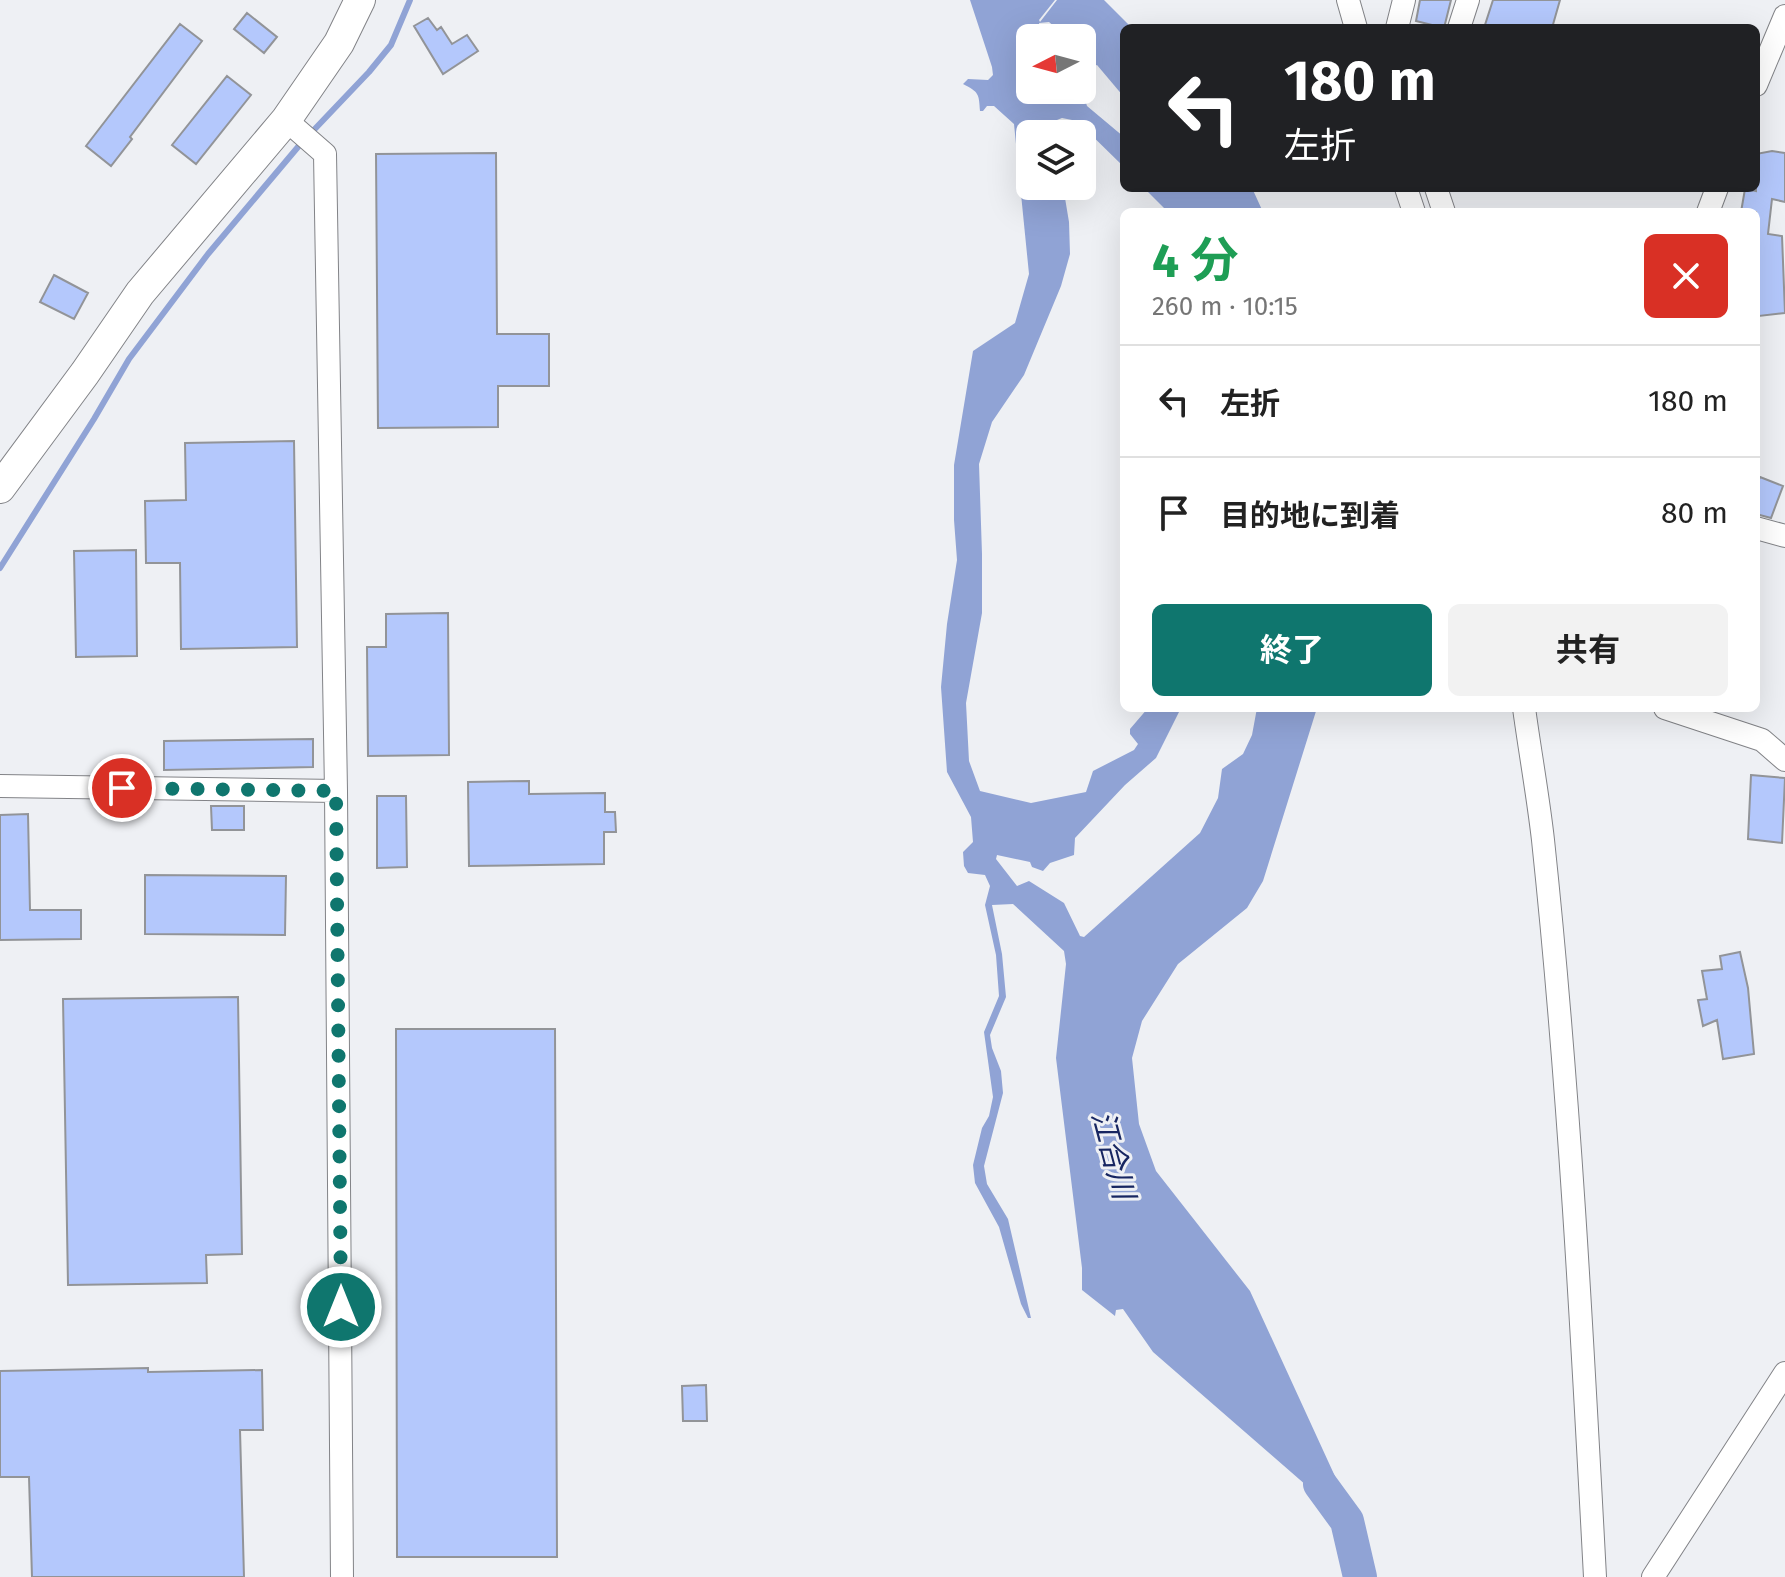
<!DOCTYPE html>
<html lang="ja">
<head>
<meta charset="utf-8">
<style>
	body { margin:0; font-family:"Fira Sans","Noto Sans JP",sans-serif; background:#f2f2f2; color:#222; height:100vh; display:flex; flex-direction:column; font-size:30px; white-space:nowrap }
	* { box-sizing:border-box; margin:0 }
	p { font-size:26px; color:#767676 }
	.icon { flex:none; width:44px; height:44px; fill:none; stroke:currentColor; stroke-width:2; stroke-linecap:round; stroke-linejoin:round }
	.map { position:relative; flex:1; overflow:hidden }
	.side { position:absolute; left:1120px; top:208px; width:640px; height:504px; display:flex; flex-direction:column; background:#fff; border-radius:12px; box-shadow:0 8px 32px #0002 }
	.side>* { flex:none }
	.top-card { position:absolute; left:1120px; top:24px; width:640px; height:168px; border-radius:12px; box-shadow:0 8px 32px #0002; background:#202124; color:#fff; overflow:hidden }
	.needle { width:52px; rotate:264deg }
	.fabs { position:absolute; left:1016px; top:24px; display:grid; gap:16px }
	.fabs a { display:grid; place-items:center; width:80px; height:80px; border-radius:12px; background:#fff; box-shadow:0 8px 32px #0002; font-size:40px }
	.pin { position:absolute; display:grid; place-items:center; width:68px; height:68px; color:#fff; margin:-34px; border:4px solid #fff; border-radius:50%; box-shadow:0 2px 8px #0007 }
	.me { position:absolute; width:88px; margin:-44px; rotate:0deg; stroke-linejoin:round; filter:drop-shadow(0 0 6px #0008) }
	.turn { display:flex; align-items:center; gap:28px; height:168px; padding:0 32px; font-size:36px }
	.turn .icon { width:104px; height:104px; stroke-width:2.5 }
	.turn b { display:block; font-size:56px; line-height:68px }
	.round { display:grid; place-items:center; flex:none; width:84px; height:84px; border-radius:12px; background:#f2f2f2 }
	.head { display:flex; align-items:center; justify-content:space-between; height:136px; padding:0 32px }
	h1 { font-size:48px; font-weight:700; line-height:60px; color:#1e9e55 }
	.primary-button { display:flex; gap:16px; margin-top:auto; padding:16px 32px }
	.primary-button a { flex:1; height:92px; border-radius:12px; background:#0f766e; color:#fff; font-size:32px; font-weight:700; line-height:92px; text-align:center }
	.primary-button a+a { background:#f2f2f2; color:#222 }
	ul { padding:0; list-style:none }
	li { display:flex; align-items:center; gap:24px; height:112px; padding:0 32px; border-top:2px solid #e0e0e0 }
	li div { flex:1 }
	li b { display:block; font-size:30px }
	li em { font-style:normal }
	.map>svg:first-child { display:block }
	.water { fill:#90a3d5 }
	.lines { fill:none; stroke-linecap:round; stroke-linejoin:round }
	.stream { stroke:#90a3d5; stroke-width:6 }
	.river { stroke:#90a3d5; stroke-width:34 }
	.building { fill:#b4c8fc; stroke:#929498; stroke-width:2 }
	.street-casing { stroke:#828387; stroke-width:24 }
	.secondary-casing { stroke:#828387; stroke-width:32 }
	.street { stroke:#fff; stroke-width:22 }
	.secondary { stroke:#fff; stroke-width:30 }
	.route { stroke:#0f766e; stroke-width:14; stroke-dasharray:0 25.2 }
	.labels { text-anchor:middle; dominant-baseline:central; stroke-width:6; stroke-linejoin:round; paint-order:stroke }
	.water-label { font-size:30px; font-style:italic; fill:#172661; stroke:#eef0f4 }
</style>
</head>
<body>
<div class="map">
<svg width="1785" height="1577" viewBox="0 0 1785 1577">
	<rect width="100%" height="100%" fill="#eef0f4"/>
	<path class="water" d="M 970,0 L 1055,0 L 1039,20 L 1040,22 L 1057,0 L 1104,0 L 1132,28 L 1124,28 L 1124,97 L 1097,65 C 1085,69 1083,74 1082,86 L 1082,38 L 1059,38 L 1056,28 L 1049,22 L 1039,23 L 1042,38 L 1030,38 L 1030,90 L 1082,90 L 1087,106 L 1124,137 L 1124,167 L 1077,121 L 1062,118 L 1052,122 L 1054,134 L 1030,134 L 1030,186 L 1063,186 L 1069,222 L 1070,254 L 1061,286 L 1024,375 L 992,422 L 979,464 L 982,554 L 982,613 L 966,703 L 969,761 L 980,791 L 1031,803 L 1086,792 L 1093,771 L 1134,750 L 1138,744 L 1130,734 L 1130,729 L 1148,708 L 1181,708 L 1156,758 L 1125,785 L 1075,838 L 1074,855 L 1050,863 L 1043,871 L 1032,867 L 1030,862 L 997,855 L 996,859 L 1017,886 L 1029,881 L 1064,903 L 1080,936 L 1084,937 L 1200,833 L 1218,798 L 1222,769 L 1243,754 L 1252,735 L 1257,708 L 1317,708 L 1263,881 L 1247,908 L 1178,964 L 1142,1021 L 1132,1058 L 1139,1124 L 1156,1171 L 1250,1291 L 1361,1533 L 1153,1352 L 1123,1309 L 1116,1310 L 1115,1316 L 1082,1290 L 1082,1268 L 1056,1058 L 1066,964 L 1064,951 L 1013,904 L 992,905 L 1002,954 L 1006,997 L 990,1035 L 992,1048 L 1001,1071 L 1003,1093 L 984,1166 L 987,1184 L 1008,1219 L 1031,1318 L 1028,1318 L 1021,1304 L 999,1227 L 975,1183 L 973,1165 L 982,1128 L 989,1116 L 993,1097 L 984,1032 L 999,996 L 996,955 L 985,905 L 990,886 L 985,875 L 968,873 L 964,866 L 963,852 L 973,842 L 971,817 L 947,772 L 941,687 L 947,624 L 957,560 L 954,520 L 954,465 L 973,351 L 1015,323 L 1029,274 L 1014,124 L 994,106 L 987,106 L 983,111 L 980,111 C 979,94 979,92 963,84 L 968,79 L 988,80 L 993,75 L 992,67 Z
		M 1144,188 L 1252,188 L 1263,212 L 1168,212 Z"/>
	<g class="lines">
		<path class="stream" d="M 311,133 L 369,72 L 391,45 L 410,0
			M 0,568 L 94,419 L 129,359 L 208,254 L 303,141"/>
		<path class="river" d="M 1320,1484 L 1347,1521 L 1360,1577"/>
	</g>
	<path class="building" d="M 1420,0 L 1451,0 L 1444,28 L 1416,21 Z
		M 1493,0 L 1560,0 L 1552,28 L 1484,28 Z
		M 247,13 L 277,37 L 264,53 L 234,29 Z
		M 428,18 L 437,30 L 441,27 L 452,44 L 467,35 L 478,51 L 443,74 L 414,26 Z
		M 180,24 L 202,41 L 130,137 L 132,139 L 111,166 L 86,146 Z
		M 227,76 L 251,95 L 196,164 L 172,145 Z
		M 1772,151 L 1785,153 L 1785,202 L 1772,199 L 1768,234 L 1782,236 L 1785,313 L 1759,316 L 1756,283 L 1756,212 L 1741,212 L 1745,189 L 1756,191 L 1756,154 Z
		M 496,153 L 497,334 L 549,334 L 549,386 L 498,386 L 498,427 L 378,428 L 376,154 Z
		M 54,275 L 88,293 L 74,319 L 40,302 Z
		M 294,441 L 297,647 L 181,649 L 180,563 L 146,563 L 145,501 L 186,500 L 185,443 Z
		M 1760,477 L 1783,486 L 1771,518 L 1756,514 L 1756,486 Z
		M 136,550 L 137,656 L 76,657 L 74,551 Z
		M 448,613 L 449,755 L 368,756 L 367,647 L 386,647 L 386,614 Z
		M 313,739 L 313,767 L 164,770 L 164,741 Z
		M 1751,775 L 1785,778 L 1782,843 L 1748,839 Z
		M 529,781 L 529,794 L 605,793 L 605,812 L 615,812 L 616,832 L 604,832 L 604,864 L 469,866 L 468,782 Z
		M 377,796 L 406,796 L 407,867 L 377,868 Z
		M 211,806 L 244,806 L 244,830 L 212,830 Z
		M 28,814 L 30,910 L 81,910 L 81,939 L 0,940 L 0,815 Z
		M 145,875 L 286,876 L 285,935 L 145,934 Z
		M 1740,952 L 1748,988 L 1754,1054 L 1723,1059 L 1717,1020 L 1703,1026 L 1698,1000 L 1707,999 L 1702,971 L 1722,969 L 1720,956 Z
		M 238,997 L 242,1254 L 206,1255 L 207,1283 L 68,1285 L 63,999 Z
		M 396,1029 L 555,1029 L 557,1557 L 397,1557 Z
		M 148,1368 L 148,1372 L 262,1370 L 263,1430 L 240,1430 L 244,1577 L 32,1577 L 29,1477 L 0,1477 L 0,1371 Z
		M 706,1385 L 707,1421 L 683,1421 L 682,1386 Z"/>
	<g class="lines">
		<defs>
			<path id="street" d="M 1348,0 L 1356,28
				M 1397,28 L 1404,0
				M 1459,28 L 1468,0
				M 1756,85 L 1785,16
				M 286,120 L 325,154 L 336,791 L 342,1577
				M 1406,188 L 1414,212
				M 1436,188 L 1444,212
				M 1708,212 L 1717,188
				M 1756,528 L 1785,536
				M 1524,708 C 1530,752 1538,796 1543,840 C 1569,1085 1582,1331 1595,1577
				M 1665,708 L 1762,740 L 1785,760
				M 0,786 L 336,791
				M 1653,1577 L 1785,1373"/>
			<path id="secondary" d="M 0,488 L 85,373 L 140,293 L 286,120 L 339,43 L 360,0"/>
		</defs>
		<use href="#street" class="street-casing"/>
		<use href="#secondary" class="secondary-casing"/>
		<use href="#street" class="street"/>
		<use href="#secondary" class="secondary"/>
	</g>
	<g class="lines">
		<path class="route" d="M 122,788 L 336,791 L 341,1307"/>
	</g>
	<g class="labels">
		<g class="water-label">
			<text transform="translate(1113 1155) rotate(75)">江合川</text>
		</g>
	</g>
</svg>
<div class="fabs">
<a><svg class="needle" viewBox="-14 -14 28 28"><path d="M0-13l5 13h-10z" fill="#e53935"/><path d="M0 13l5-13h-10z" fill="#767676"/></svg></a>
<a><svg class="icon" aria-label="layers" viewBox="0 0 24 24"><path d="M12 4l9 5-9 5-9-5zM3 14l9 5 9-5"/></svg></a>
</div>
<div class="pin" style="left:122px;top:788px;background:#d93025"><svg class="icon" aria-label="arrive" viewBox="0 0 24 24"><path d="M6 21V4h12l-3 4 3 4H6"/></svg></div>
<svg class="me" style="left:341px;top:1307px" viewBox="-20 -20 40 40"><circle r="17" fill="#0f766e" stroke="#fff" stroke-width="3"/><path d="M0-11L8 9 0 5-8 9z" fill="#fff"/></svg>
<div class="top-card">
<div class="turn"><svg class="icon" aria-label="left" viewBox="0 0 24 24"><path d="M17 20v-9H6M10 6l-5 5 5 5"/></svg><div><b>180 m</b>左折</div></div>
</div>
<section class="side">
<div class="head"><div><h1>4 分</h1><p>260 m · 10:15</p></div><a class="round" style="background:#d93025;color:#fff"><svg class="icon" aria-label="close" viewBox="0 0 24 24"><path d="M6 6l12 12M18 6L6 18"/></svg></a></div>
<ul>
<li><svg class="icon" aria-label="left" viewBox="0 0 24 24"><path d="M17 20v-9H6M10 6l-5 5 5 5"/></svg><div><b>左折</b></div><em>180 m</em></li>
<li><svg class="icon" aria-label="arrive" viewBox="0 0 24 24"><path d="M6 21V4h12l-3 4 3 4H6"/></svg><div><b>目的地に到着</b></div><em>80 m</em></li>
</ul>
<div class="primary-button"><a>終了</a><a>共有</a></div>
</section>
</div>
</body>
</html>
